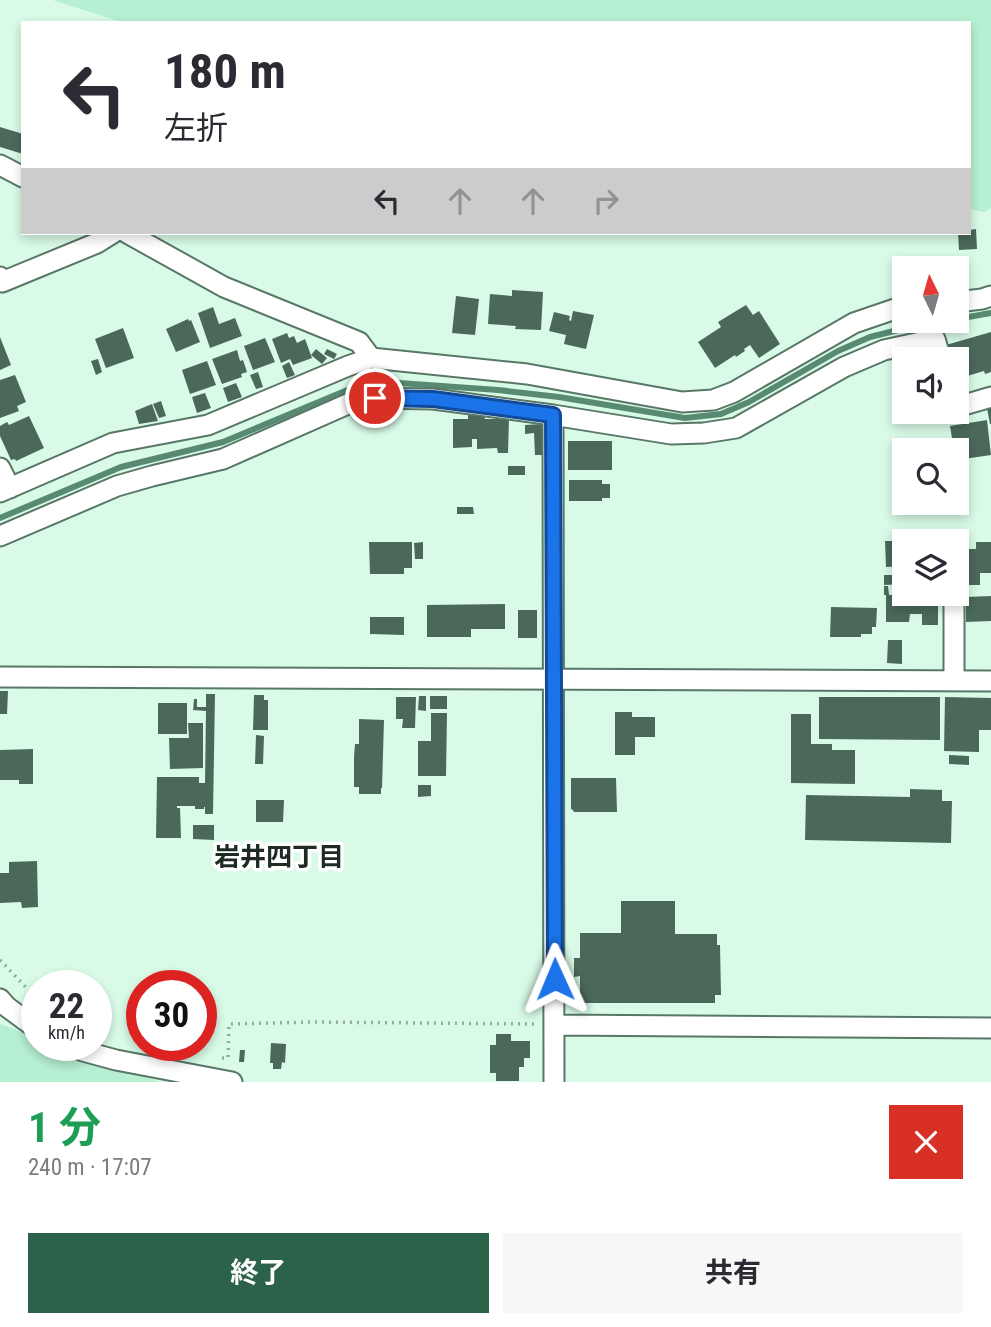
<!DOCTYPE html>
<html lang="ja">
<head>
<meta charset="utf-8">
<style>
	body { margin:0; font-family:"Roboto Condensed","Noto Sans JP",sans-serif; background:#f7f7f7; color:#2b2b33; height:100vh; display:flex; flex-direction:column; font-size:26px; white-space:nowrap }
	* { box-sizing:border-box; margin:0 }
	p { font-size:23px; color:#7c7c81 }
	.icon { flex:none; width:38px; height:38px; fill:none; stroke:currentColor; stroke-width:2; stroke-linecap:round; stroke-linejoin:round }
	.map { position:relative; height:1082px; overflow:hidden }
	.sheet { display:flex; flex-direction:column; background:#fff; flex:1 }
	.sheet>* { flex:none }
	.top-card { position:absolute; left:21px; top:21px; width:950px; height:214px; border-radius:0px; box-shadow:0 4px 10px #0003; background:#fff; color:#2b2b33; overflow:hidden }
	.needle { width:46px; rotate:355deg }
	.buttons { position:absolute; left:892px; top:256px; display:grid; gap:14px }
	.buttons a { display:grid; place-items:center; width:77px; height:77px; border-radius:0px; background:#fff; box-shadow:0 4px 10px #0003; font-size:35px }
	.speed { position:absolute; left:21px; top:970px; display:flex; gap:14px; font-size:35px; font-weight:700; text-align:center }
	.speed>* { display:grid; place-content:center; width:91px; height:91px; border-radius:50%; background:#fff; box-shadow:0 4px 10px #0003; line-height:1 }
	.speed small { font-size:18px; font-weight:400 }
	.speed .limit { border:10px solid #d22; background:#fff; color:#111 }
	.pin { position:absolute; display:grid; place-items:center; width:60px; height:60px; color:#fff; margin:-30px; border:4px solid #fff; border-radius:50%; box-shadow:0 2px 7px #0007 }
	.me { position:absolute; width:77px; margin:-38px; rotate:359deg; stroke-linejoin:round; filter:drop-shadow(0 0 5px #0008) }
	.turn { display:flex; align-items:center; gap:24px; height:147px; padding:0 28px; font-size:32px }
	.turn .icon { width:91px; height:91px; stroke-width:2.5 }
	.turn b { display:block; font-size:49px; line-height:60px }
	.lanes { display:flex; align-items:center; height:66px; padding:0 28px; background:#0003; justify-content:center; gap:35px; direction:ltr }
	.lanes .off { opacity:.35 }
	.round { display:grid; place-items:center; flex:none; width:74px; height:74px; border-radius:0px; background:#f7f7f7 }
	.headline { display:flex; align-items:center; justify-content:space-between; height:119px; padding:0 28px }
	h1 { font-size:42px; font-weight:700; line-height:52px; color:#1e9e55 }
	.action { display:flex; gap:14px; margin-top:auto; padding:14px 28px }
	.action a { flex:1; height:80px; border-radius:0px; background:#2c6249; color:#fff; font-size:28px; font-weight:700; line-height:80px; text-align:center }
	.action a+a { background:#f7f7f7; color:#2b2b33 }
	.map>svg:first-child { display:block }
	.green { fill:#b6efd1 }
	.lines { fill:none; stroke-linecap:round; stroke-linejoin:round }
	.stream { stroke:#578a70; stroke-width:6 }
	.building { fill:#4b695a }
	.street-casing { stroke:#587767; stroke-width:23 }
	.path { stroke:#92ac9e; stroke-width:3.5; stroke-dasharray:2 5; stroke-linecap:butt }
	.street { stroke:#fff; stroke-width:19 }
	.route-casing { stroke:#114b97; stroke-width:18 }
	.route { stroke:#1a73e8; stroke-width:12 }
	.labels { text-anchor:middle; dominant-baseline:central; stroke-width:7; stroke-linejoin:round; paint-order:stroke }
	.neighbourhood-label { font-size:26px; font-weight:bold; fill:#1e2b24; stroke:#fefefe }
</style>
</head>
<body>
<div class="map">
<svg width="991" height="1082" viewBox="0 0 991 1082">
	<rect width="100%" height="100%" fill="#d8fae7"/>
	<path class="green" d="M 53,0 L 991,0 L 991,208 L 984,212 L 970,209 L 970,23 L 124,23 Z
		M 0,1024 L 37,1038 L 37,1045 L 57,1045 L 160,1082 L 0,1082 Z"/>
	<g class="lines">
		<path class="stream" d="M 957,319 L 991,313
			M 0,518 L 121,467 L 223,442 L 357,386 L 385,382 L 498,390 L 559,397 L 685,418 L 721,414 L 749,402 L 838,351 L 870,337 L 918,325 L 947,320"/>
	</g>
	<path class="building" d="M 0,127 L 23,134 L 23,154 L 0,147 Z
		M 976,229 L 977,249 L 959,250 L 958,233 L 970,233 L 970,230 Z
		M 512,290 L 543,292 L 541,330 L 515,329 L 516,326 L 488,324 L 490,294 L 512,296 Z
		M 456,296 L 479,299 L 475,335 L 452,333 Z
		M 746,305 L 753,315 L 759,311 L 780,344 L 759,358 L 750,345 L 744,349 L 745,351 L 736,357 L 735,355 L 715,368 L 698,342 L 721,327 L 718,322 Z
		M 213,307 L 219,324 L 235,318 L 242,336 L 210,348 L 198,313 Z
		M 573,311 L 594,315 L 586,349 L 564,344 L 566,335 L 549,331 L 554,312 L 570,316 L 569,320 L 571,321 Z
		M 188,319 L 189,321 L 191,320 L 200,342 L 176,352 L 166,329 Z
		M 123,328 L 134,358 L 106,368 L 95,339 Z
		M 991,332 L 991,372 L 985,374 L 984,371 L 957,379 L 957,359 L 950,359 L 946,345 Z
		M 287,333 L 289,338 L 294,336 L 297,343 L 305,339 L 312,358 L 293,365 L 290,359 L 281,363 L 272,339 Z
		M 0,337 L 11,365 L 0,370 Z
		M 265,338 L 275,362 L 253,370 L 244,346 Z
		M 316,349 L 327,358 L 322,364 L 311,355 Z
		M 327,349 L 337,354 L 334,359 L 324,354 Z
		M 237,350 L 240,361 L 243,360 L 247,372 L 241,374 L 242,377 L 222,384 L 212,359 Z
		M 98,359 L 102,372 L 96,375 L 91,361 Z
		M 207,361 L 216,385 L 190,394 L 182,370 Z
		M 289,362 L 295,375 L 287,378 L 282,366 Z
		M 258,372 L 263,387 L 256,389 L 250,375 Z
		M 15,375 L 26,402 L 17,406 L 19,411 L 0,418 L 0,380 Z
		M 236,383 L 242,397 L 228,402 L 223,388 Z
		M 205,393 L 211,408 L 197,413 L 192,397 Z
		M 161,401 L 166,416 L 159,418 L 153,404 Z
		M 152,404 L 158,421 L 139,424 L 135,411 Z
		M 991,407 L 991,424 L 990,424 L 987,408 Z
		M 468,415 L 484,415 L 485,419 L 509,419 L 508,453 L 498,453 L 497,448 L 477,449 L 477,439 L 472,439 L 472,447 L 453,448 L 453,419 L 468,419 Z
		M 29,416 L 44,448 L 16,461 L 15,459 L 11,460 L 0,436 L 0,426 L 7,422 L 9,425 Z
		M 987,420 L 991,455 L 957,460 L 957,450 L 954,450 L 950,426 Z
		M 542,424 L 544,455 L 535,455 L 534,433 L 525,434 L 525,425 Z
		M 568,441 L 612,441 L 612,470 L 568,470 Z
		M 508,466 L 525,466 L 525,475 L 508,475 Z
		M 569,480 L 602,480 L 602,484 L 610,484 L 610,498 L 602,498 L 602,501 L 569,501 Z
		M 457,507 L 473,507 L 474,514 L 457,514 Z
		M 885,541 L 905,541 L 905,566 L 886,567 Z
		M 369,542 L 412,542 L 412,568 L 404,568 L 404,574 L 370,574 Z
		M 423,542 L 423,559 L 415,559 L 414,543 Z
		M 976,542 L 991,542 L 991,573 L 980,573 L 980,585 L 964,585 L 964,555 L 969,555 L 969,549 L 976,549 Z
		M 884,575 L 905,575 L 905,584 L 884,585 Z
		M 884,586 L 888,586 L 889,595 L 938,593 L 938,625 L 922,625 L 922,614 L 910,614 L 909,622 L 886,622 L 886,595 L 884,595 Z
		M 991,596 L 991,621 L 966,622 L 966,597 Z
		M 505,604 L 505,629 L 471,629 L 471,637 L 427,637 L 427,605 Z
		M 831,607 L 877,608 L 876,627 L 872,627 L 872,634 L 861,634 L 861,637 L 830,637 Z
		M 518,610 L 537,610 L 537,638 L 518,638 Z
		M 370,617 L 404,617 L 404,635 L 370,634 Z
		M 888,640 L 902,640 L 902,664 L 887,663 Z
		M 0,691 L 8,691 L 7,714 L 0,714 Z
		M 206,694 L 215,694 L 213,814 L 205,814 L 205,807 L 204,807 L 204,809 L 195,809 L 195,806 L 177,806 L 177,808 L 180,808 L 181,838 L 156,838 L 157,777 L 199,777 L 199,783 L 205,783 L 206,711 L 193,710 L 194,699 L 197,699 L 197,707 L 206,707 Z
		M 254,695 L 264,695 L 264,700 L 268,700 L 268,730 L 253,730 Z
		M 419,696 L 426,696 L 426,711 L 418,710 Z
		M 430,696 L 447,696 L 447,709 L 430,709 Z
		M 396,697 L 416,697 L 415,728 L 402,728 L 403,719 L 396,719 Z
		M 819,697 L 940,697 L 940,740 L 819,739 Z
		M 945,697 L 991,698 L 991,730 L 979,730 L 979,752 L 944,751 Z
		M 158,703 L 187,703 L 187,734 L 158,734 Z
		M 615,712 L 632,712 L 632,717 L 655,717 L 655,737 L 635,737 L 635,755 L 615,755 Z
		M 431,713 L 447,713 L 446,776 L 418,776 L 418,741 L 431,741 Z
		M 791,714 L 811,714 L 811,744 L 832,744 L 832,750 L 855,750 L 855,784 L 791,783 Z
		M 359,719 L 384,720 L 382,788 L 381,788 L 381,794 L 359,794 L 359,787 L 354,787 L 354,757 L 355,744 L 359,744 Z
		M 188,723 L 203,723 L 203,768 L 170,769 L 169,738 L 189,738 Z
		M 256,735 L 264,736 L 263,764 L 255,764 Z
		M 33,749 L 33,784 L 19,784 L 19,780 L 0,780 L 0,750 Z
		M 949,755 L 969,756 L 969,765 L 949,764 Z
		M 571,778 L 616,778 L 617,812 L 574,812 L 573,810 L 571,809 Z
		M 418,785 L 431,785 L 431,796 L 418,797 Z
		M 910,789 L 942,790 L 942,801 L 952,801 L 951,843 L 805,840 L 806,795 L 910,797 Z
		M 256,800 L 284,800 L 283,822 L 256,822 Z
		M 193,825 L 214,825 L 214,840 L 193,839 Z
		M 37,861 L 38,907 L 22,908 L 21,902 L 0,903 L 0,873 L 9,873 L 9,862 Z
		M 621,901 L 675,901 L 675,934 L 717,934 L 717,945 L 720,945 L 721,995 L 715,995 L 715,1003 L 580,1003 L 580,976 L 574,977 L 574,958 L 580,958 L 580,933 L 621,933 Z
		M 496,1034 L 511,1034 L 511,1041 L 530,1041 L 530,1058 L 524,1058 L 524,1067 L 519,1067 L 519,1081 L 496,1081 L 496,1073 L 490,1073 L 490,1045 L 496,1045 Z
		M 271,1043 L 286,1044 L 285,1063 L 282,1062 L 281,1069 L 273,1069 L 273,1063 L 270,1063 Z
		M 240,1050 L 245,1050 L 244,1062 L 239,1062 Z"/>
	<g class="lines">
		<defs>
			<path id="street" d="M 0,165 L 23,177
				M 127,233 L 224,287 L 359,342 L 371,358
				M 0,277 L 2,282 L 97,243 L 113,233
				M 957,302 L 982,299 L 991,296
				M 957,407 L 991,397
				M 553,415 L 554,1082
				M 0,468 L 10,488
				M 0,492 L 113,443 L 208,425 L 348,366 L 371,358 L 527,374 L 682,402 L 713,400 L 734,392 L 854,323 L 895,309 L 905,308
				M 0,536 L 117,486 L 152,476 L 223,459 L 350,403 L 375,398 L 433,399 L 553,415 L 671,434 L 704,433 L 736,428 L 844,367 L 884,350 L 935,339 L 941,359
				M 954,593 L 954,681
				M 0,677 L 991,681
				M 0,999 L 7,1007 L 37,1029
				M 555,1025 L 991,1028
				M 69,1045 L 83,1051 L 116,1060 L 232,1082"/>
		</defs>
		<use href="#street" class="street-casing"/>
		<path class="path" d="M 0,960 L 37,999
			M 222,1058 L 228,1058 L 229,1024 L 314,1022 L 535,1024"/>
		<use href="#street" class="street"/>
	</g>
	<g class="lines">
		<defs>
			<path id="route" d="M 375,398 L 433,399 L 553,415 L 555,979"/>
		</defs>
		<use href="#route" class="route-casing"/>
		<use href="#route" class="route"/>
	</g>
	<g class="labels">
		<g class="neighbourhood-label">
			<text x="279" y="857">岩井四丁目</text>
		</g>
	</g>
</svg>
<div class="buttons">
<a><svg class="needle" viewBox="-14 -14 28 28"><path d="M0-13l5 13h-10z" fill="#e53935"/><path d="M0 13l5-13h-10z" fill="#7c7c81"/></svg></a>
<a><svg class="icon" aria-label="sound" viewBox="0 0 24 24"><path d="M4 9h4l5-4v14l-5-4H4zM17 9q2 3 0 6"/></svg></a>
<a><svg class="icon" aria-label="search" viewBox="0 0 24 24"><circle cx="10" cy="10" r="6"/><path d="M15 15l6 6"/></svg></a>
<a><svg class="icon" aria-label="layers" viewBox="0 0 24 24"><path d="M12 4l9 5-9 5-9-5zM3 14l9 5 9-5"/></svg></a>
</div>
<div class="speed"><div>22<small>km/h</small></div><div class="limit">30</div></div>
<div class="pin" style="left:375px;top:398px;background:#d93025"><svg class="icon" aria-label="arrive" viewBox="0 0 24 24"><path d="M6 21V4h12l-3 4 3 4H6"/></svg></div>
<svg class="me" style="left:555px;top:979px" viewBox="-20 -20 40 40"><path d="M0-17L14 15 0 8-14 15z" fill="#1a73e8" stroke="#fff" stroke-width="4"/></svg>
<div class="top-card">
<div class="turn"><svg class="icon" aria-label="left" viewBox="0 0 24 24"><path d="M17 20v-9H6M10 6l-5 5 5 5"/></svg><div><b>180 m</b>左折</div></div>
<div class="lanes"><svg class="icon" aria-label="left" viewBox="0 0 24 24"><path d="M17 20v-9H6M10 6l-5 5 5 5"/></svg><svg class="icon off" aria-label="ahead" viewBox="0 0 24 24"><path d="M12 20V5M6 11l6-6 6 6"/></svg><svg class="icon off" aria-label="ahead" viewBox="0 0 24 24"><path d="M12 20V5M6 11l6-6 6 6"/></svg><svg class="icon off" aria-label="right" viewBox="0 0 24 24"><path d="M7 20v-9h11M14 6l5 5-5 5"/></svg></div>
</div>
</div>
<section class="sheet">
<div class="headline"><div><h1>1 分</h1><p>240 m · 17:07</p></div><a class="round" style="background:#d93025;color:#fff"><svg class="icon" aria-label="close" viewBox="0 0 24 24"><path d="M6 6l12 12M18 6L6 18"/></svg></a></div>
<div class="action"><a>終了</a><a>共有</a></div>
</section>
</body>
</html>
